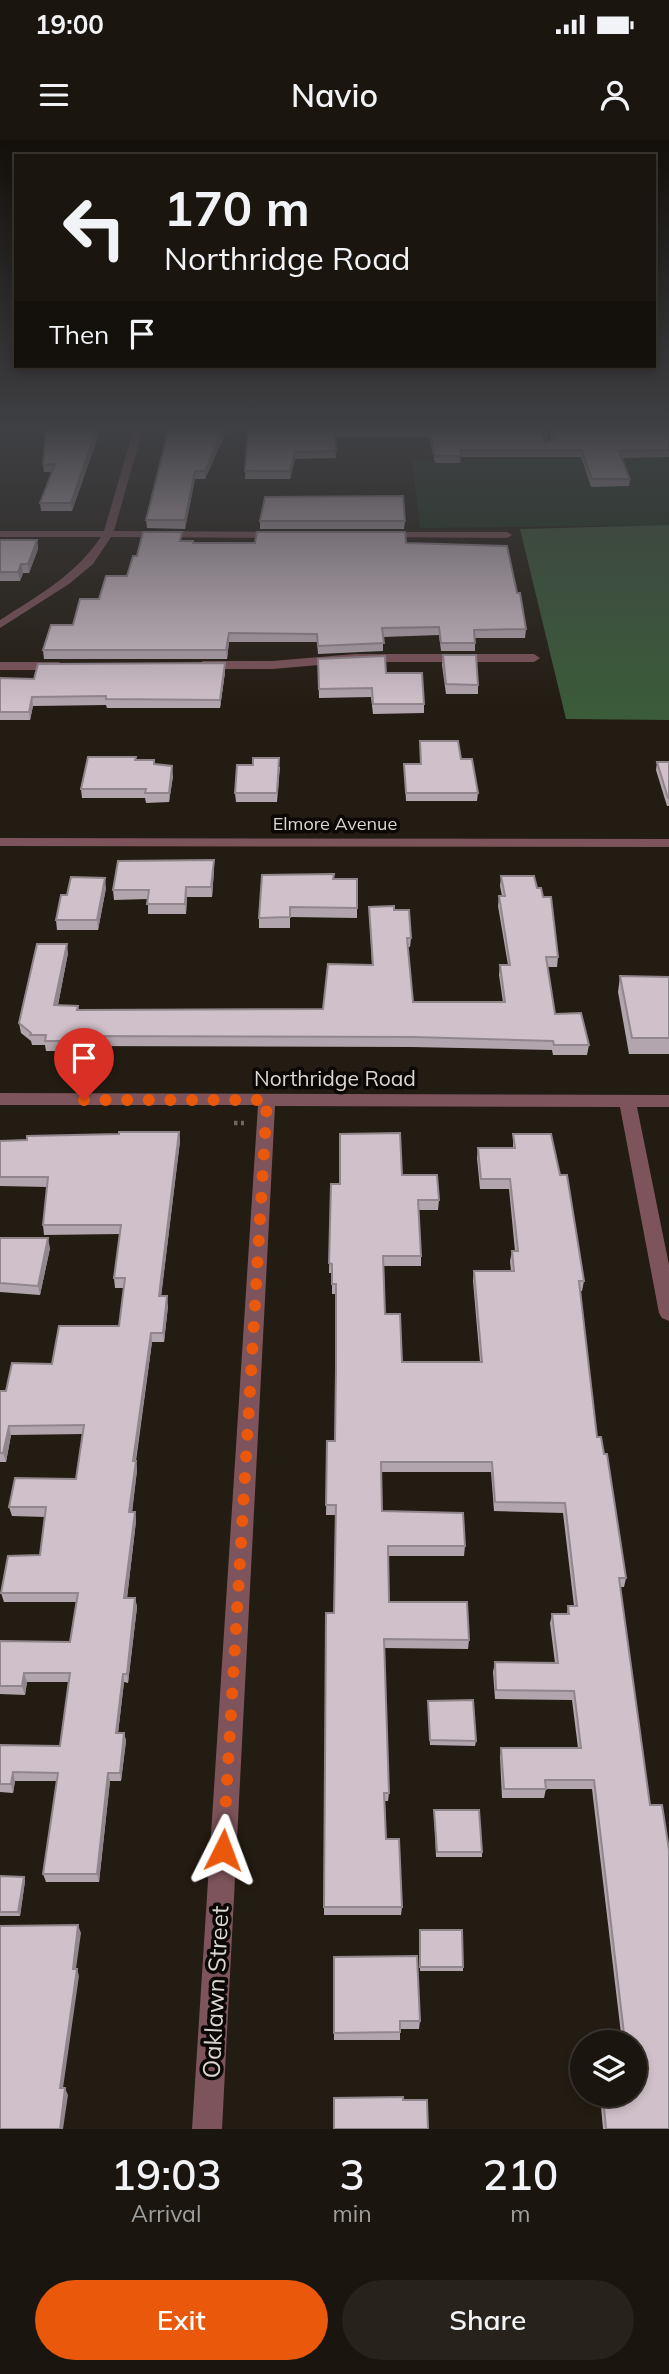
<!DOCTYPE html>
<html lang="en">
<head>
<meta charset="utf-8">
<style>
	body { margin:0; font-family:Mulish,sans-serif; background:#27221c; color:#f1f3f6; height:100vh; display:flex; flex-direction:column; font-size:26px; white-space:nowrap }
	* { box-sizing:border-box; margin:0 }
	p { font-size:23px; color:#9f9f9e }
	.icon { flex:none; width:38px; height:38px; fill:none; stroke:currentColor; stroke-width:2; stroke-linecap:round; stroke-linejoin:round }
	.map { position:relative; height:1989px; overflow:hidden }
	.details { display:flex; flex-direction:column; background:#1a150e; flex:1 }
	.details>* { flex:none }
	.guide { position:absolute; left:14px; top:14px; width:642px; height:214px; border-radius:0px; box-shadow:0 4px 10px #0003,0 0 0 2px #38342e; background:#1a150e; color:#f1f3f6; overflow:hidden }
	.controls { position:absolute; left:570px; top:1890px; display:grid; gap:14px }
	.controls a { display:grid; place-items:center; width:77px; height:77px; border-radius:50%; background:#1a150e; box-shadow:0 4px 10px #0003,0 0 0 2px #38342e; font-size:35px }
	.pin { position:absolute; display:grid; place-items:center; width:60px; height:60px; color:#fff; margin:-72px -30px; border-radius:50% 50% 50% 0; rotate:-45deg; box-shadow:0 0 7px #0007 }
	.pin .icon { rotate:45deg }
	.me { position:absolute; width:77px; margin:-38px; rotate:3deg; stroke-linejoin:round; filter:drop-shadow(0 0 5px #0008) }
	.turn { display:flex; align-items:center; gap:24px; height:147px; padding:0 35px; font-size:32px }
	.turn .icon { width:91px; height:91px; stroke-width:2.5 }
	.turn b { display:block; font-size:49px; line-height:60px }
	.then { display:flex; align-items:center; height:66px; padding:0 35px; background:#0003; gap:14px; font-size:26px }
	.eta { display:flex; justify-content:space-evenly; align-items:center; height:119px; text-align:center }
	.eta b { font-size:42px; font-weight:600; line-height:49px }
	.cta { display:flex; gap:14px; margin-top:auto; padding:14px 35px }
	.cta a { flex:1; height:80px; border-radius:42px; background:#ea580c; color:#fff; font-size:28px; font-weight:600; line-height:80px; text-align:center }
	.cta a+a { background:#27221c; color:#f1f3f6 }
	.status { display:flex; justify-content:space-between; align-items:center; height:49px; padding:0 35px; background:#1a150e; direction:ltr }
	.status svg { height:19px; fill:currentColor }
	header { display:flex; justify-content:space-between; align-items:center; height:91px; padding:0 35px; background:#1a150e; font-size:32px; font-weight:600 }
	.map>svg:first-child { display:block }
	.green { fill:#20351f }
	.forest { fill:#3b5b3a }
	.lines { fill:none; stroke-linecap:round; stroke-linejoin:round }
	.path { stroke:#6e685f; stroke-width:4.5; stroke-dasharray:3.5 3.5; stroke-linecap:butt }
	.minor { fill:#7e545c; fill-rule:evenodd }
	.wall { fill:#b3a5ad }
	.shaded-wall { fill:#92868d }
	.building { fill:#d0c0c9; stroke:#92868d; stroke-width:2 }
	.route { stroke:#ea580c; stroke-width:12; stroke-dasharray:0 21.6 }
	.labels { text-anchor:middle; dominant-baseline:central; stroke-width:7; stroke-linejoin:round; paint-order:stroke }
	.far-street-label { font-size:18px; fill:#dbd6cf; stroke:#0a0704 }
	.street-label { font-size:21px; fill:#dbd6cf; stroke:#0a0704 }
	.near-street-label { font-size:24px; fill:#dbd6cf; stroke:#0a0704 }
</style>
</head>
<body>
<div class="status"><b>19:00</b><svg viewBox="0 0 49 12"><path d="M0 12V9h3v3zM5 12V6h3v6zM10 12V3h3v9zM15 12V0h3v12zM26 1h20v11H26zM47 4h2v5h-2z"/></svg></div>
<header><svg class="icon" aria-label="menu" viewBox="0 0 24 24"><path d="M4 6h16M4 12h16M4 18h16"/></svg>Navio<svg class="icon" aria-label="person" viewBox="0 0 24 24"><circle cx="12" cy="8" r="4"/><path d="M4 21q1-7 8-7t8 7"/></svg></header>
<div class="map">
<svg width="669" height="1989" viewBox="0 0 669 1989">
	<rect width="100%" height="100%" fill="#231c12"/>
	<path class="green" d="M 669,317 L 669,385 L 420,388 L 412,319 Z"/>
	<path class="forest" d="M 669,385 L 669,580 L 566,579 L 520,389 Z"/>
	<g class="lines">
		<path class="path" d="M 234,983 L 244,983"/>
		<path class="minor" d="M 134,288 L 143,288 L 114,391 L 280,392 L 285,395 L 280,398 L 111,397 L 93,424 L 69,444 L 0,488 L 0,480 C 39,455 74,436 101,397 L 0,397 L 0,391 L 104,391 Z
			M 537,288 L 546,288 L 550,307 L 544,307 Z
			M 381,392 L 507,392 L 512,395 L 507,398 L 377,397 L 376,395 Z
			M 355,514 L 534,514 L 540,518 L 534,522 L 355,522 L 272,529 L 203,529 L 197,525 L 203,521 L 272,521 Z
			M 0,522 L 59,522 L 65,526 L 59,530 L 0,530 Z
			M 0,698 L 669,699 L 669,707 L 0,706 Z
			M 0,953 L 669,955 L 669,967 L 637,967 L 669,1125 L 669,1181 L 662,1178 L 659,1173 L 620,967 L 275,966 L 222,1989 L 192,1989 L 258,965 L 0,965 Z"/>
	</g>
	<path class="wall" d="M 101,288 L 72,371 L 41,371 L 40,363 L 52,332 L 44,332 L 43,325 Z
		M 169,288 L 228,288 L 205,339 L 195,339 L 185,389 L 147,388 L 146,380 Z
		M 248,288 L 539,288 L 545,303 L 551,300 L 548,288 L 669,288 L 669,317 L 622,318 L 630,339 L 629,346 L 591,347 L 581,317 L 461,317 L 460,323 L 435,323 L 429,297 L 335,297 L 336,318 L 295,319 L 290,339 L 245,339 Z
		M 260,381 L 405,381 L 404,389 L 260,389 Z
		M 0,400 L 37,400 L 38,409 L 29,433 L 23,433 L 20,441 L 0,441 Z
		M 194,403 L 406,403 L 517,453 L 526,489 L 525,498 L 475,498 L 475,511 L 441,511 L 439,495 L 383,497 L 383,511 L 318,514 L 317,502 L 229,502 L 227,519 L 44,519 L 43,510 L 73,485 L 99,459 L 127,436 L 137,416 Z
		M 443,515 L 478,545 L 478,554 L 446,554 L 442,525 Z
		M 318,519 L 386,533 L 424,564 L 424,573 L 373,574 L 371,557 L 319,558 Z
		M 225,523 L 225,532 L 220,568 L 107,568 L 106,565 L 33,566 L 30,580 L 0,580 L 0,538 L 34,539 Z
		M 420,601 L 461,619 L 478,653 L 477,661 L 406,661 L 404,624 L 420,624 Z
		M 136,620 L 154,620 L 155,624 L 173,636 L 169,662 L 146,663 L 145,658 L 82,658 L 81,649 Z
		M 657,622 L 669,622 L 669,666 L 667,666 L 656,630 Z
		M 253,625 L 280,627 L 277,662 L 236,662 L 235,653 Z
		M 214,730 L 212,757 L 187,757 L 186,774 L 148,774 L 148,759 L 114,760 L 113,750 Z
		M 501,736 L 537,748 L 558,817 L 557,827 L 547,827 L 555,874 L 589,905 L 587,915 L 553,915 L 552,910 L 412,907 L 73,906 L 72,911 L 46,911 L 45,905 L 32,905 L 31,901 L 21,893 L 19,883 L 68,813 L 58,865 L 78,866 L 79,870 L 323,869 L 372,825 L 369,767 L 394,770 L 411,798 L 410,807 L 408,807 L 413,862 L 503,862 L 499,835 L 500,825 L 508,825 L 498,766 L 499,756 L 502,756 L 500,746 Z
		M 333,739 L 357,739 L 357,778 L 290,777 L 290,788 L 259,788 L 259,778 Z
		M 106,748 L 98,790 L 57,790 L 56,780 L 67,755 Z
		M 620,836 L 669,837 L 669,914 L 629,914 L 618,852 Z
		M 179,992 L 180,1001 L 161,1156 L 168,1166 L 164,1202 L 152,1202 L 136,1321 L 137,1330 L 132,1372 L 135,1372 L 136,1381 L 127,1458 L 135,1458 L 137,1467 L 128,1543 L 124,1542 L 118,1593 L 124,1593 L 126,1601 L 121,1641 L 110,1641 L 99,1742 L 46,1742 L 43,1734 L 57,1641 L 15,1641 L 13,1653 L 0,1652 L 0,1605 L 60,1606 L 69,1542 L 27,1542 L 25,1555 L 0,1554 L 0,1501 L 70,1502 L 76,1462 L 4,1462 L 1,1453 L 40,1415 L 45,1377 L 12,1376 L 9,1367 L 76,1339 L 83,1294 L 11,1295 L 6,1322 L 0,1322 L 0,1251 L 6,1251 L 119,1186 L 124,1148 L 115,1148 L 114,1138 L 120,1094 L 44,1095 L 43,1085 L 47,1047 L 0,1046 L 0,1001 Z
		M 513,994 L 584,1141 L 582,1151 L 580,1151 L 597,1297 L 604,1314 L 626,1438 L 624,1447 L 620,1447 L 669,1989 L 603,1989 L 600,1955 L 635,1955 L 635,1902 L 622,1902 L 592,1649 L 546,1649 L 544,1658 L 502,1658 L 500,1617 L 501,1608 L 578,1608 L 572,1560 L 495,1559 L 493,1532 L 495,1522 L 555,1523 L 550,1483 L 552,1474 L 567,1474 L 568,1466 L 574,1466 L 563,1373 L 494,1371 L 491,1332 L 381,1332 L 382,1371 L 465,1406 L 464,1416 L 389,1416 L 389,1462 L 469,1500 L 468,1509 L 384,1508 L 389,1653 L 388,1661 L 385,1661 L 386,1699 L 402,1767 L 401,1775 L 324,1775 L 326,1473 L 334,1473 L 336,1375 L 326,1375 L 327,1301 L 335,1301 L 336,1231 L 336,1154 L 332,1154 L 332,1133 L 329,1133 L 331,1044 L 340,1044 L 402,1035 L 439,1060 L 438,1070 L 419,1070 L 421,1116 L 421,1126 L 384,1126 L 385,1174 L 402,1222 L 480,1222 L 473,1141 L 474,1131 L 511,1131 L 510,1121 L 512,1111 L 515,1111 L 509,1049 L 480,1049 L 477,1018 L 478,1008 L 513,1008 Z
		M 0,1098 L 50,1108 L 40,1155 L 0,1152 Z
		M 428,1561 L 476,1601 L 475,1606 L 430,1605 Z
		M 434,1670 L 482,1712 L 482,1717 L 436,1717 Z
		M 0,1736 L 24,1737 L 25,1741 L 20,1776 L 0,1776 Z
		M 420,1790 L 463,1827 L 463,1831 L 420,1831 Z
		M 334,1817 L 420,1881 L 419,1889 L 400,1889 L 400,1900 L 334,1900 Z"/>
	<path class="shaded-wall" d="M 97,288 L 101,288 L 72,371 L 71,363 Z
		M 224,288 L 228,288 L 205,339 L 205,331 Z
		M 295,312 L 295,319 L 290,339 L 290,331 Z
		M 195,331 L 195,339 L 185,389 L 185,380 Z
		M 37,400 L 38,409 L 29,433 L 28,424 Z
		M 21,424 L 23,433 L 20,441 L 18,432 Z
		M 229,493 L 229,502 L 227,519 L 226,510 Z
		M 225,523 L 225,532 L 220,568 L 220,560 Z
		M 32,557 L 33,566 L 30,580 L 29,572 Z
		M 172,626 L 173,636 L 169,662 L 169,653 Z
		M 214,720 L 214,730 L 212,757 L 211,747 Z
		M 105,738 L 106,748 L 98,790 L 97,780 Z
		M 186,747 L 187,757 L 186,774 L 185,764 Z
		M 67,804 L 68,813 L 56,875 L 54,865 Z
		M 71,896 L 73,906 L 72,911 L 70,901 Z
		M 179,992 L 180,1001 L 160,1166 L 159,1156 Z
		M 48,1098 L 50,1108 L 40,1155 L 38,1146 Z
		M 167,1156 L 168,1166 L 164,1202 L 163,1193 Z
		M 151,1193 L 152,1202 L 134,1331 L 133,1321 Z
		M 9,1286 L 11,1295 L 6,1322 L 3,1313 Z
		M 136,1321 L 137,1330 L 131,1381 L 129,1372 Z
		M 135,1372 L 136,1381 L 126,1467 L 124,1458 Z
		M 135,1458 L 137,1467 L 128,1543 L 127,1534 Z
		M 24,1533 L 27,1542 L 25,1555 L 22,1546 Z
		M 123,1534 L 124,1542 L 117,1602 L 116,1593 Z
		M 124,1593 L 126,1601 L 121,1641 L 120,1633 Z
		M 13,1632 L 15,1641 L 13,1653 L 11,1644 Z
		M 108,1633 L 110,1641 L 99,1742 L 97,1734 Z
		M 24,1737 L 25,1741 L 20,1776 L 18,1772 Z
		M 78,1785 L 81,1793 L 75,1836 L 73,1829 Z
		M 77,1829 L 79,1836 L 62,1955 L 60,1948 Z
		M 65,1948 L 68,1955 L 63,1989 L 60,1989 Z"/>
	<path class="building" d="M 46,288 L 97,288 L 71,363 L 40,363 L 55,324 L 43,325 Z
		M 169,288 L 224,288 L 205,331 L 195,331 L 185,380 L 146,380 Z
		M 248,288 L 539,288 L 545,303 L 553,300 L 551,288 L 669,288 L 669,310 L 619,311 L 630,339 L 592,339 L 581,310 L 460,310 L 461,316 L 435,316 L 429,290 L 335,290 L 336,311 L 295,312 L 290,331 L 245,331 Z
		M 403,356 L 405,381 L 260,381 L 265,357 Z
		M 143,392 L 182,392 L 180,401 L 193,401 L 193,403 L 255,403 L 257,392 L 405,392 L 406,403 L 507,406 L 517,453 L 520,453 L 526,489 L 474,490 L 475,503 L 441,503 L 439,487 L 382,488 L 384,503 L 318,506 L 317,494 L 229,493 L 226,510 L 43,510 L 51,485 L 73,485 L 80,459 L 99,459 L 106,436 L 127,436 L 133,416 L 137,416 Z
		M 0,400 L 37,400 L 28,424 L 21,424 L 18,432 L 0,432 Z
		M 443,515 L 476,515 L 478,545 L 446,544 Z
		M 385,516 L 386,533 L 422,533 L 424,564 L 373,564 L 372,548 L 319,549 L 318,519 Z
		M 225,523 L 220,560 L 106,559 L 106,556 L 32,557 L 29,572 L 0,572 L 0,538 L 34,539 L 38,524 Z
		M 420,601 L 458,601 L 461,619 L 472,619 L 478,653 L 406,653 L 404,624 L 421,624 Z
		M 88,617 L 136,617 L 135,620 L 154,620 L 154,624 L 172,626 L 169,653 L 145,653 L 146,649 L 81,649 Z
		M 253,618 L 279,618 L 277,653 L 235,653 L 237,625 L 253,625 Z
		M 657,622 L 669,622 L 669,658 L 668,658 Z
		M 214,720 L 211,747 L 186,747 L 185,764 L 147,764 L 149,750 L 113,750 L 118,721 Z
		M 334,734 L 333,739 L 357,739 L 357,768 L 290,767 L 290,777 L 259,778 L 262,735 Z
		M 501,736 L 534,736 L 537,748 L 541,748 L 543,757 L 551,757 L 558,817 L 546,817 L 555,874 L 581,873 L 589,905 L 554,905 L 553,901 L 413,897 L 71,896 L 70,901 L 45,901 L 46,895 L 30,895 L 31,893 L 19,883 L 37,804 L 67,804 L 54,865 L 78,866 L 77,870 L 323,869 L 328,824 L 373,825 L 369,767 L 394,766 L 394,770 L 409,770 L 411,798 L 407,798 L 413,862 L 505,862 L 500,825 L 510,825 L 499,756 L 505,756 Z
		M 71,737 L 105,738 L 97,780 L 56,780 L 61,755 L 67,755 Z
		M 620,836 L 669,837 L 669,898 L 632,898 Z
		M 119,992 L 179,992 L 159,1156 L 167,1156 L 163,1193 L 151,1193 L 133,1321 L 136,1321 L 129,1372 L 135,1372 L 124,1458 L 135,1458 L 127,1534 L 123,1534 L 116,1593 L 124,1593 L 120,1633 L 108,1633 L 97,1734 L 43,1734 L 58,1633 L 13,1632 L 11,1644 L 0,1644 L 0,1605 L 60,1606 L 70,1533 L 24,1533 L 22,1546 L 0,1546 L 0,1501 L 70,1502 L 78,1453 L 1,1453 L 8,1416 L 40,1415 L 46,1367 L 9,1367 L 15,1338 L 76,1339 L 84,1285 L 9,1286 L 3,1313 L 0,1313 L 0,1251 L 6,1251 L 12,1223 L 52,1224 L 59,1186 L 119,1186 L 125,1138 L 114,1138 L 121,1085 L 43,1085 L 48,1037 L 0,1037 L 0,1001 L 27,1000 L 27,996 L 119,994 Z
		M 400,993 L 402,1035 L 437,1035 L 439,1060 L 418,1060 L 421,1116 L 383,1116 L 385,1174 L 400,1174 L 402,1222 L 482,1222 L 474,1131 L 514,1131 L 512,1111 L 518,1111 L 510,1039 L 481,1039 L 478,1008 L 515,1008 L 513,994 L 551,994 L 560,1035 L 567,1035 L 584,1141 L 579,1141 L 597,1297 L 601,1297 L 604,1314 L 607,1314 L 626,1438 L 619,1438 L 650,1665 L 662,1665 L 669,1710 L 669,1989 L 606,1989 L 603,1955 L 635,1955 L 635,1902 L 625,1902 L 594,1640 L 545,1640 L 546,1649 L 504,1649 L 501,1608 L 581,1608 L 574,1551 L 496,1550 L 495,1522 L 558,1523 L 552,1474 L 569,1474 L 568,1466 L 577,1466 L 565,1363 L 495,1362 L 492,1322 L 381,1322 L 382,1371 L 463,1373 L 465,1406 L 388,1406 L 389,1462 L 467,1462 L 469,1500 L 384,1499 L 389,1653 L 384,1653 L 386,1699 L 399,1699 L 402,1767 L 324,1767 L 326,1473 L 334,1473 L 336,1365 L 326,1365 L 327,1301 L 335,1301 L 336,1229 L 336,1144 L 332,1144 L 332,1124 L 329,1123 L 331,1044 L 340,1044 L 340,994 Z
		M 0,1098 L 48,1098 L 38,1146 L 0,1143 Z
		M 473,1560 L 476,1601 L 430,1600 L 428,1561 Z
		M 434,1670 L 479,1670 L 482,1712 L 437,1712 Z
		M 0,1736 L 24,1737 L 18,1772 L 0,1772 Z
		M 78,1785 L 73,1829 L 77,1829 L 60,1948 L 65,1948 L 60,1989 L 0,1989 L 0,1786 Z
		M 420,1790 L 462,1790 L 463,1827 L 420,1827 Z
		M 417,1816 L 420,1881 L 400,1881 L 400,1892 L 334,1893 L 334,1817 Z
		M 403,1957 L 403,1960 L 427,1960 L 428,1989 L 334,1989 L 334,1958 Z"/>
	<linearGradient id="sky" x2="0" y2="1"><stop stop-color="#130f0a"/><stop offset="0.51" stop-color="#3f4044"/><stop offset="1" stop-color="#3f4044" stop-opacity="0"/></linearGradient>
	<rect width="669" height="567" fill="url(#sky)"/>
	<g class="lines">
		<path class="route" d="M 84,960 L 267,960 L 223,1710"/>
	</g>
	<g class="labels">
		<g class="far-street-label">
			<text x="335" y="683">Elmore Avenue</text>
		</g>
		<g class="street-label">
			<text x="335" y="938">Northridge Road</text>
		</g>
		<g class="near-street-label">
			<text transform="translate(215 1852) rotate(-87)">Oaklawn Street</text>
		</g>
	</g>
</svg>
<div class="controls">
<a><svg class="icon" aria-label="layers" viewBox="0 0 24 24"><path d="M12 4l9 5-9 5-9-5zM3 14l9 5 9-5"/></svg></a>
</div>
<div class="pin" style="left:84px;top:960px;background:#d93025"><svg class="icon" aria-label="arrive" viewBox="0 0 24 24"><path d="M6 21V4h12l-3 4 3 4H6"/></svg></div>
<svg class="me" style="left:223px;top:1710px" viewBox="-20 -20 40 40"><path d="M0-17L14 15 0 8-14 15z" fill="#ea580c" stroke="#fff" stroke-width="4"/></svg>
<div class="guide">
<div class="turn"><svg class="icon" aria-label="left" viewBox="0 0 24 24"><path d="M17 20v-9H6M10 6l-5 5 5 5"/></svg><div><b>170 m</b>Northridge Road</div></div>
<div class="then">Then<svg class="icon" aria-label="arrive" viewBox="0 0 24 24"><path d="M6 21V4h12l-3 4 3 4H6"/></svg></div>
</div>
</div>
<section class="details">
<div class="eta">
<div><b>19:03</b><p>Arrival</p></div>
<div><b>3</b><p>min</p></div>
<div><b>210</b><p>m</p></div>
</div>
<div class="cta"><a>Exit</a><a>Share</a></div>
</section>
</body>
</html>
